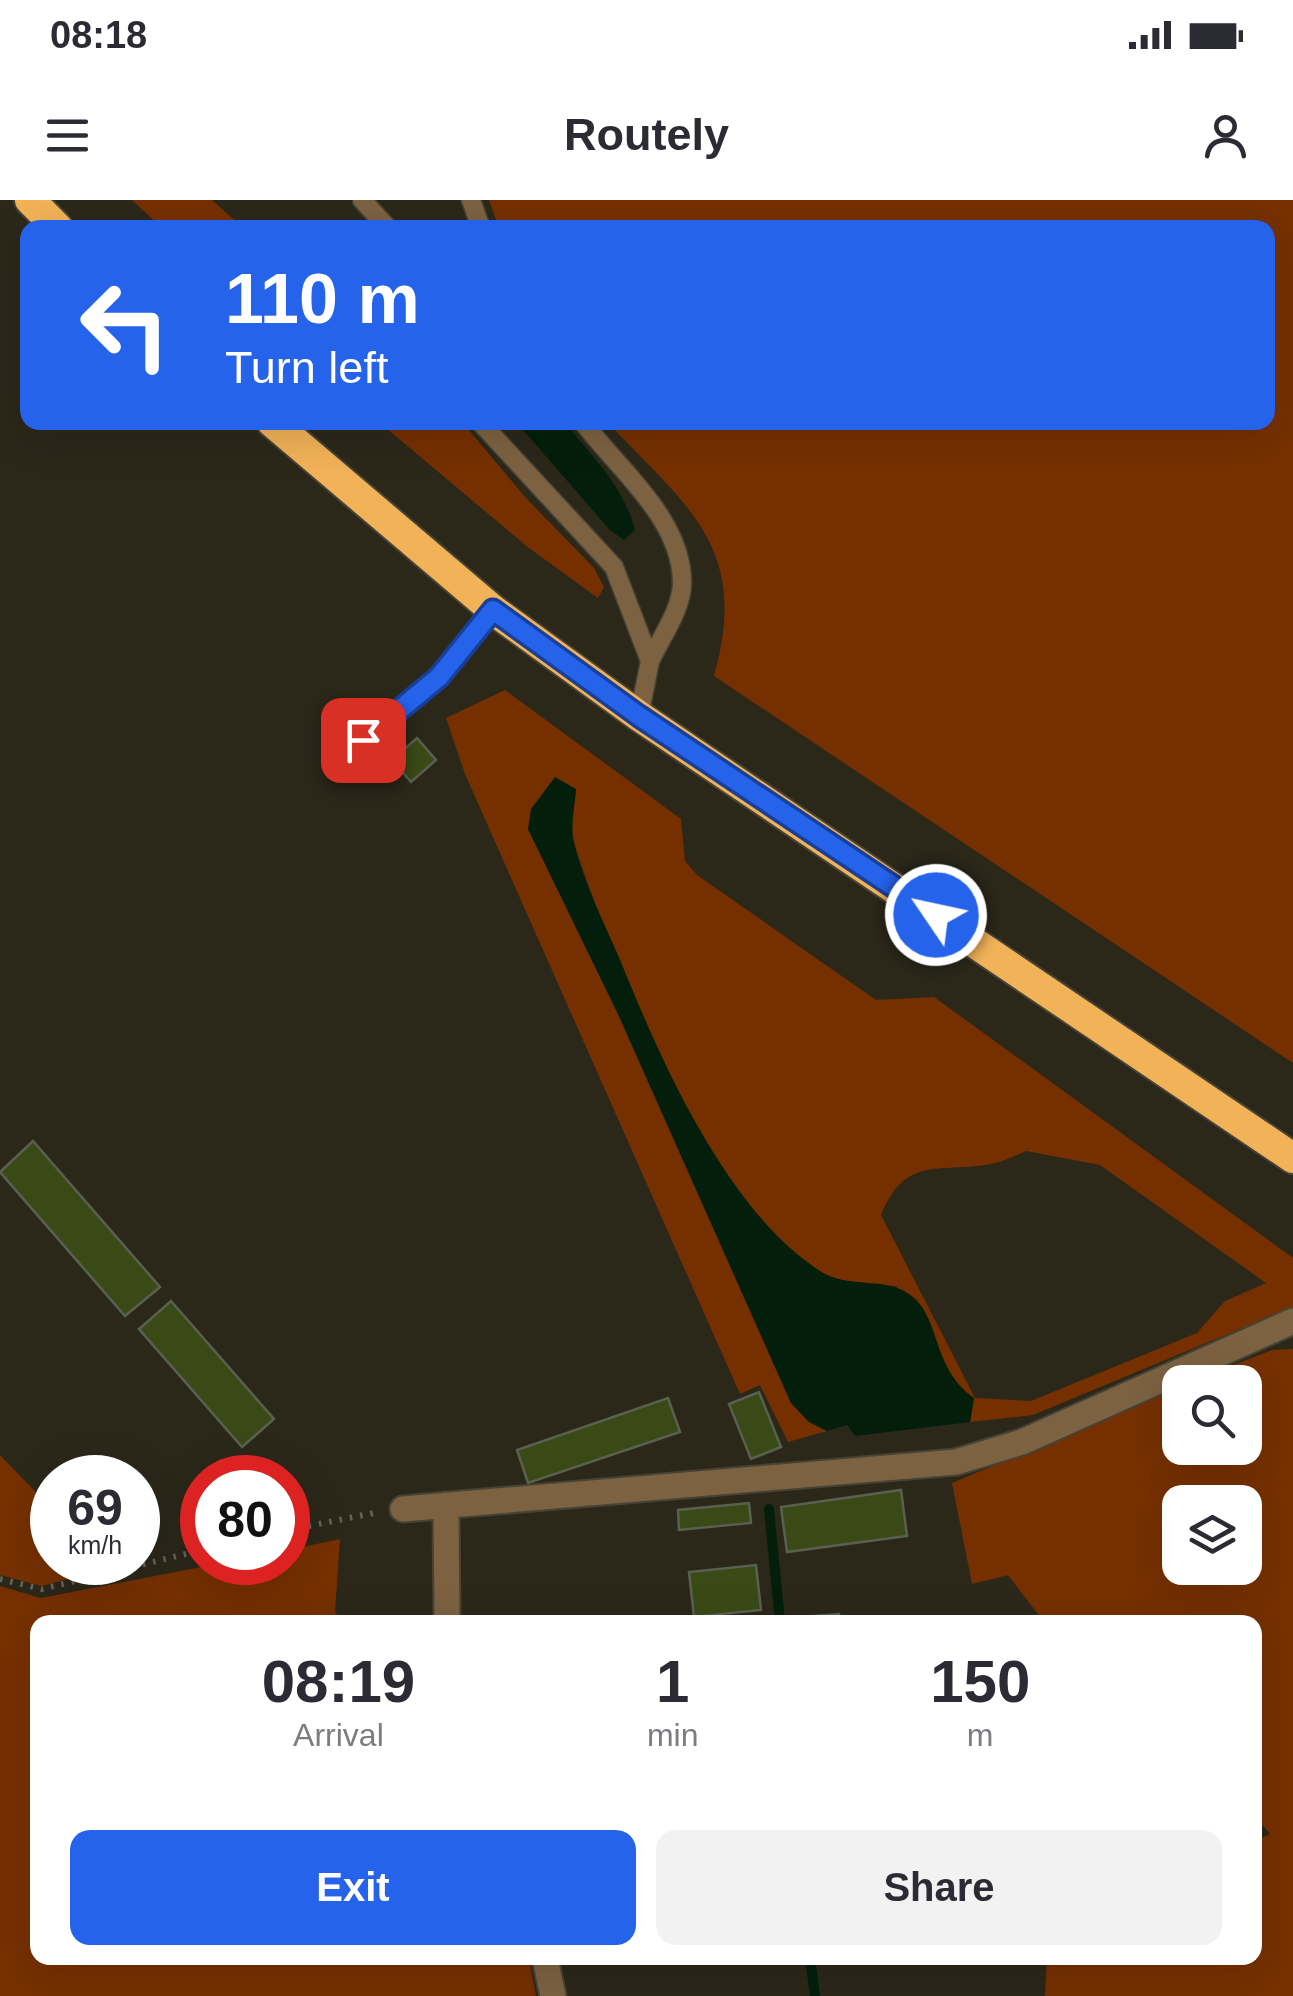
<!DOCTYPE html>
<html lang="en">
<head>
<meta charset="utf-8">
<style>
	body { margin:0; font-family:Helvetica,sans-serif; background:#f2f2f3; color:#2b2b33; height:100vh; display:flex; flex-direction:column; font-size:38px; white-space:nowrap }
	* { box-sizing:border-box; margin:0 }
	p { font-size:32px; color:#7c7c81 }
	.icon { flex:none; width:55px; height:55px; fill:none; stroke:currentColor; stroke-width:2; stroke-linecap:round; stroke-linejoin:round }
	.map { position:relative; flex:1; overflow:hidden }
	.drawer { position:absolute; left:30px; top:1415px; width:1232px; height:350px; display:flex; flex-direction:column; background:#fff; border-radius:20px; box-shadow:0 10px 40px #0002 }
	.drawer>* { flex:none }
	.top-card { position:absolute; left:20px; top:20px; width:1255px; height:210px; border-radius:20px; box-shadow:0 10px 40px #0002; background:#2563eb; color:#fff; overflow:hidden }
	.controls { position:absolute; left:1162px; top:1165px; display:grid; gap:20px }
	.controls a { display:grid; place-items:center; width:100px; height:100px; border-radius:20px; background:#fff; box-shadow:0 10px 40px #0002; font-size:50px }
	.speed { position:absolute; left:30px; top:1255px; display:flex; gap:20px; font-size:50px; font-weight:700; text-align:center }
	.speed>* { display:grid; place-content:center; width:130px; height:130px; border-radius:50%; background:#fff; box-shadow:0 10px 40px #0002; line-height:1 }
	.speed small { font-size:25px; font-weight:400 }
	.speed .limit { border:15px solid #d22; background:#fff; color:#111 }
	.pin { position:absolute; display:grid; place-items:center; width:85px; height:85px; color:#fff; margin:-42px; border-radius:20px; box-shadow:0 5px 15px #0006 }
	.me { position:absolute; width:110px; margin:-55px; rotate:304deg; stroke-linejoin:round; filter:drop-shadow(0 0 8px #0008) }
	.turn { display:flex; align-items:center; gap:35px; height:210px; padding:0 40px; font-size:45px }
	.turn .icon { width:130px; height:130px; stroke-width:2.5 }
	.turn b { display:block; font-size:70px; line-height:85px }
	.eta { display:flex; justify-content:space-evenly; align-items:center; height:170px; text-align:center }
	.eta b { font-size:60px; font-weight:600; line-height:70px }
	.cta { display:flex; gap:20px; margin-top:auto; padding:20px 40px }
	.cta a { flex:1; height:115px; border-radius:20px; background:#2563eb; color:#fff; font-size:40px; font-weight:600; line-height:115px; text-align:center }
	.cta a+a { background:#f2f2f3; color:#2b2b33 }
	.status { display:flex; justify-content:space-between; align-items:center; height:70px; padding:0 50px; background:#fff; direction:ltr }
	.status svg { height:28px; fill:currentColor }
	header { display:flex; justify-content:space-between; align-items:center; height:130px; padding:0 40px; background:#fff; font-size:45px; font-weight:600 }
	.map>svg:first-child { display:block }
	.green { fill:#763000; fill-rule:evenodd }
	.water { fill:#031f0b }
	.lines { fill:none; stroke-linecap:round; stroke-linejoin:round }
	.stream { stroke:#031f0b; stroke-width:10 }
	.building { fill:#3a4a16; stroke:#5a6051; stroke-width:2.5 }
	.lane-casing { stroke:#464336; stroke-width:21 }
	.street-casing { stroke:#464336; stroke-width:29 }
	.highway-casing { stroke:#464336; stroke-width:34 }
	.path { stroke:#666357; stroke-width:6; stroke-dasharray:2.5 8; stroke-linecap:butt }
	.lane { stroke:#7c6241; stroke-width:18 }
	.street { stroke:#7c6241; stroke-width:25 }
	.highway { stroke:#f2b258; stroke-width:30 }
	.route-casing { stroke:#184099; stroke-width:25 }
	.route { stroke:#2563eb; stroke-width:18 }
</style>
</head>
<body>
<div class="status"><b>08:18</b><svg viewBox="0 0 49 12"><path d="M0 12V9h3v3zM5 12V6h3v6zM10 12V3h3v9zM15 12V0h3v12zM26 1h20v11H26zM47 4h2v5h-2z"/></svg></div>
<header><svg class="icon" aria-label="menu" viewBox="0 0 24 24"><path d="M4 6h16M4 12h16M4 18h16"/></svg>Routely<svg class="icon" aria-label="person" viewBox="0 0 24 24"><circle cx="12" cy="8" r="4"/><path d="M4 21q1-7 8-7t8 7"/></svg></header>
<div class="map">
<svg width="1293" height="1796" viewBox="0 0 1293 1796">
	<rect width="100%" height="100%" fill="#2b281a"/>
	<path class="green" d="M 132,0 L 212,0 L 242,27 L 161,27 Z
		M 489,0 L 1293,0 L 1293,863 L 714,476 C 750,348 689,308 608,223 L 1268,222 L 1268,28 L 499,28 Z
		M 380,223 L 463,223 L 525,297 L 594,368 L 604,387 L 598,398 L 529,348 Z
		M 505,490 L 681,619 L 685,661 L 697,675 L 876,800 L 934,797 L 1293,1058 L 1293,1107 L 1033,1215 L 970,1222 L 974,1198 L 953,1182 L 933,1135 L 896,1086 C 872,1084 843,1085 821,1072 C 711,1007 612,757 572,638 L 528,629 L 618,814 L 791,1203 L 809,1222 L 827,1231 L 788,1242 L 760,1185 L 740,1194 L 465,574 L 446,518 ZM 1026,951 L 1100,965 L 1266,1083 L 1225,1101 L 1197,1133 L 1031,1201 L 975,1198 L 881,1015 C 907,952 942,975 996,963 C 1006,960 1017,955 1026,951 Z
		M 1293,1149 L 1293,1796 L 1045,1796 L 1047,1758 L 1255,1758 L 1255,1641 L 1270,1634 L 1255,1616 L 1255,1422 L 1044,1422 L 1008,1375 L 972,1384 L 952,1283 L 1180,1186 L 1180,1248 L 1245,1248 L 1245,1182 L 1189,1182 L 1272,1150 ZM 1180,1302 L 1245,1302 L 1245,1368 L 1180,1368 Z
		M 0,1255 L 52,1309 L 52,1362 L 107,1363 L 111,1367 L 42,1386 L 0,1375 Z
		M 340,1339 L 335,1412 L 343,1422 L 38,1422 L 38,1758 L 529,1758 L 536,1796 L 0,1796 L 0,1386 L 41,1398 L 222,1363 L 288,1362 L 288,1350 Z"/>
	<path class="water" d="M 517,223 L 565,223 C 592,256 624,287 635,330 L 624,340 L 610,330 Z
		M 555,577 L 576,589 C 575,606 570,626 574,642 C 583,682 602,718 618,755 C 660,858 724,1009 820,1071 C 849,1090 887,1075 913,1097 C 941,1121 932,1168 974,1198 L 970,1222 L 855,1236 L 847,1225 L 827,1231 L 809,1222 L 791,1203 L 618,814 L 528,629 L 531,609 Z"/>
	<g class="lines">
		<path class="stream" d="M 769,1309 L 780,1422
			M 810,1758 L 815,1796"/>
	</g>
	<path class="building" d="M 417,538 L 436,560 L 411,582 L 392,560 Z
		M 33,941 L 160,1087 L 125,1116 L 0,972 Z
		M 171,1101 L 274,1219 L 242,1247 L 139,1129 Z
		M 759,1192 L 781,1247 L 751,1259 L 729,1204 Z
		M 668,1198 L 680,1232 L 528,1283 L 517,1250 Z
		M 901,1290 L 907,1336 L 787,1352 L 781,1307 Z
		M 749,1303 L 751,1323 L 679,1330 L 678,1310 Z
		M 756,1365 L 761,1410 L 694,1417 L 689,1372 Z
		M 839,1414 L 840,1422 L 802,1422 L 802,1417 Z"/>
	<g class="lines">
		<defs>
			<path id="lane" d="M 362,0 L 388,28
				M 471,0 L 481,28
				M 480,222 L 614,367 L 650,461 L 639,516
				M 583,222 C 618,269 681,318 682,381 C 683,408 661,437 650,461
				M 338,561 L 439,477 L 493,410"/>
			<path id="street" d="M 446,1305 L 447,1422
				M 403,1309 L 956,1262 L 1022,1242 L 1293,1121
				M 545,1758 L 553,1796"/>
			<path id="highway" d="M 30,0 L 58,28
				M 272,222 L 493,410 L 639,516 L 1293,958"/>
		</defs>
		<use href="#lane" class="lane-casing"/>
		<use href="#street" class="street-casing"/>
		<use href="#highway" class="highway-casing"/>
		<path class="path" d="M 288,1330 L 379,1312
			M 0,1379 L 42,1389 L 202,1350"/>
		<use href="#lane" class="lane"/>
		<use href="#street" class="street"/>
		<use href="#highway" class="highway"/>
	</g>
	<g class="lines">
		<defs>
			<path id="route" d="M 363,540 L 439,477 L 493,410 L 639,516 L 936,715"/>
		</defs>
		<use href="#route" class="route-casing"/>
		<use href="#route" class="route"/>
	</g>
</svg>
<div class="controls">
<a><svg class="icon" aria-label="search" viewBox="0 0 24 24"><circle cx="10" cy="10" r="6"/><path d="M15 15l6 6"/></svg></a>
<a><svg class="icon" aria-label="layers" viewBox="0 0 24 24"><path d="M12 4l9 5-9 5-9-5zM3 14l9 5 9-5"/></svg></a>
</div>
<div class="speed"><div>69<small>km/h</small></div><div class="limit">80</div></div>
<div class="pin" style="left:363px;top:540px;background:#d93025"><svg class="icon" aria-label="arrive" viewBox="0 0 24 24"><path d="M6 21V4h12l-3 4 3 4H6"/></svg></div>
<svg class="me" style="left:936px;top:715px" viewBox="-20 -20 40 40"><circle r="17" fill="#2563eb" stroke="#fff" stroke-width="3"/><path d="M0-11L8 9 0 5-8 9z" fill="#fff"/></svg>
<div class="top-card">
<div class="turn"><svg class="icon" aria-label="left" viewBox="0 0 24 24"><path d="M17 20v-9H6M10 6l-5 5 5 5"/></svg><div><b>110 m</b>Turn left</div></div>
</div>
<section class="drawer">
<div class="eta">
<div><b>08:19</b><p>Arrival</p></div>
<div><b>1</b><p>min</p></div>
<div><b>150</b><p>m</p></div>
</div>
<div class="cta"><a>Exit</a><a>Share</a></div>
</section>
</div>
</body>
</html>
